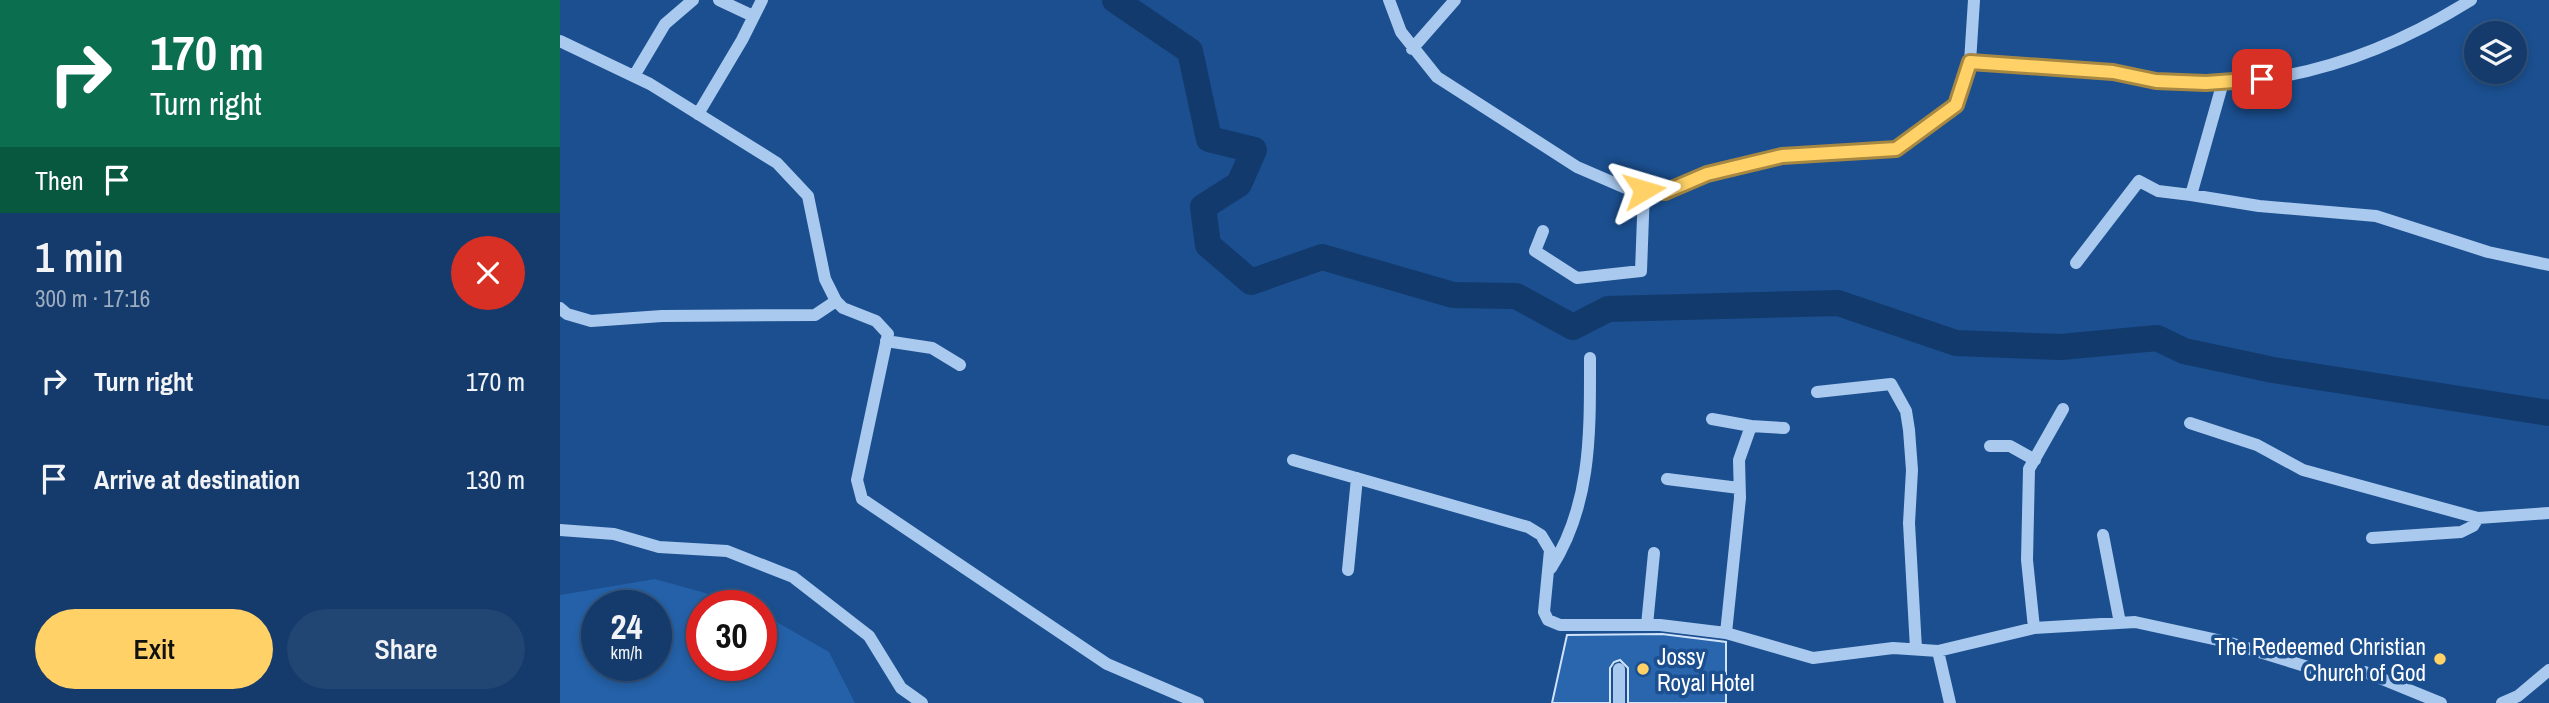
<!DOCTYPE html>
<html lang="en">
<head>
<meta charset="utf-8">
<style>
	body { margin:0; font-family:"Archivo Narrow",sans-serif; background:#214673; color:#f1f3f6; height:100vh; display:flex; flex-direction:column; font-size:26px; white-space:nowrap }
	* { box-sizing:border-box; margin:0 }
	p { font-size:23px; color:#9dadc1 }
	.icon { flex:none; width:38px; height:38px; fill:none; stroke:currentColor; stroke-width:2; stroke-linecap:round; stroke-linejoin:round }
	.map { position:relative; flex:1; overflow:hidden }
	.drawer { display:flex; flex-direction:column; background:#143b6b; width:560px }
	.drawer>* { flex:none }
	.banner { background:#0b6e4f; color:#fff; overflow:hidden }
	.fabs { position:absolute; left:1904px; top:21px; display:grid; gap:14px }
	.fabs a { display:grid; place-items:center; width:63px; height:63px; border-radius:50%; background:#143b6b; box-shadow:0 4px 10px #0003,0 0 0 2px #33557e; font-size:35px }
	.speed { position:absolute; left:21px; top:590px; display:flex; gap:14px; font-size:35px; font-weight:700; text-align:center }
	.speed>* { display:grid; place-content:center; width:91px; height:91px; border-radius:50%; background:#143b6b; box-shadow:0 4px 10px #0003,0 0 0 2px #33557e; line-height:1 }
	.speed small { font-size:18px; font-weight:400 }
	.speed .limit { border:10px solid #d22; background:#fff; color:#111 }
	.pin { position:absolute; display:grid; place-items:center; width:60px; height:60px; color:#fff; margin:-30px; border-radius:14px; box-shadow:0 4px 10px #0006 }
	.me { position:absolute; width:77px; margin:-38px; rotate:83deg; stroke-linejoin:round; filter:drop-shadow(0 0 5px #0008) }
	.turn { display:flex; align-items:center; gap:24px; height:147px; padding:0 35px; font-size:32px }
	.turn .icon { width:91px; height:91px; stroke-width:2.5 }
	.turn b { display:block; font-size:49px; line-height:60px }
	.then { display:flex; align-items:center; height:66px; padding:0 35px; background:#0003; gap:14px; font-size:26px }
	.round { display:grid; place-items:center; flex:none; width:74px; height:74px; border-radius:37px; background:#214673 }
	.summary { display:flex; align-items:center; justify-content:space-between; height:119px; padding:0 35px }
	h1 { font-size:42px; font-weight:600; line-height:52px }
	.button { display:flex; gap:14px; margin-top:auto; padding:14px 35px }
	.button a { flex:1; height:80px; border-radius:42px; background:#ffd166; color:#111; font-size:28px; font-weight:600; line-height:80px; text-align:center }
	.button a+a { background:#214673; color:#f1f3f6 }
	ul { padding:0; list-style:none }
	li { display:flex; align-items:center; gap:21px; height:98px; padding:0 35px }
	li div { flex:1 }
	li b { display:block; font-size:26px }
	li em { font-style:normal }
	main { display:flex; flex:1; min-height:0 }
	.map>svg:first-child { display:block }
	.green { fill:#2461a8; fill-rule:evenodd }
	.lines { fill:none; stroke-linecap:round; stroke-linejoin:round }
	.river { stroke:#123a6d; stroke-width:26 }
	.building { fill:#2a66ad; stroke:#cfe3fa; stroke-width:2 }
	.minor { stroke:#a9c9ee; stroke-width:12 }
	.route-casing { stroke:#a68842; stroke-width:18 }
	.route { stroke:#ffd166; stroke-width:12 }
	.poi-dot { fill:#ffd166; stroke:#1b4f8f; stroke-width:2.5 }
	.labels { text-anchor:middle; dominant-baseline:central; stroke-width:7; stroke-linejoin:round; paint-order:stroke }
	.poi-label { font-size:23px; fill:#fff; stroke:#1b4f8f; text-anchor:end }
</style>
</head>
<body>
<main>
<section class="drawer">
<div class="banner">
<div class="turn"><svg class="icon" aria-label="right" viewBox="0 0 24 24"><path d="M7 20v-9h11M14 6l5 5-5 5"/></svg><div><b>170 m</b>Turn right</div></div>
<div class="then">Then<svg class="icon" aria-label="arrive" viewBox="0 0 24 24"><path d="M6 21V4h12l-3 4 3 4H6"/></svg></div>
</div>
<div class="summary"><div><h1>1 min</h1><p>300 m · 17:16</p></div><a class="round" style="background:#d93025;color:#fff"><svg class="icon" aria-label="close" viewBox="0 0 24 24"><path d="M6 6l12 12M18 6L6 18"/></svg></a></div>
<ul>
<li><svg class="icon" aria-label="right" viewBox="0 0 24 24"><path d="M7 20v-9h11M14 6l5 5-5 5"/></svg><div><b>Turn right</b></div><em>170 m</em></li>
<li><svg class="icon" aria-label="arrive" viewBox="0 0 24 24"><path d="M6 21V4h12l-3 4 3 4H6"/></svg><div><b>Arrive at destination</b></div><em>130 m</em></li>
</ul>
<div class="button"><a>Exit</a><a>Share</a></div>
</section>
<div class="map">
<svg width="1989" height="703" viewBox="0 0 1989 703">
	<rect width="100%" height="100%" fill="#1b4f8f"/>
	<path class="green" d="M 95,579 L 188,605 L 142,606 L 142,665 L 201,665 L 201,613 L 269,652 L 295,703 L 0,703 L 0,595 ZM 37,606 L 96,606 L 96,665 L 37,665 Z"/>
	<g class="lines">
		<path class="river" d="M 555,0 L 630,51 L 649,139 L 694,150 L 679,184 L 643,207 L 648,245 L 691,282 L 762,257 L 893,295 L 956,296 L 1013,327 L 1048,309 L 1278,303 L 1396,343 L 1501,347 L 1597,338 L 1624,351 L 1713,370 L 1989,413"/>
	</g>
	<path class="building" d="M 1102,634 L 1166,642 L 1166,703 L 1068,703 L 1068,668 L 1060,660 L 1054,662 L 1050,668 L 1050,703 L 992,703 L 1007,635 Z"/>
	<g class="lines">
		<path class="minor" d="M 159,0 L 193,16
			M 829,0 L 841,32 L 877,77 L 1017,167 L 1068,189 L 1105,192 L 1147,174 L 1222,156 L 1336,149 L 1397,105 L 1410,62 L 1414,0
			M 0,41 L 90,84 L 217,163 L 248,196 L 265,279 L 276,301 L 283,308 L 316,321 L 328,334 L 297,480 L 302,499 L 547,664 L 638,703
			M 852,49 L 895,0
			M 1410,62 C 1458,65 1507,65 1554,72 C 1585,77 1613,83 1644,83 C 1740,84 1831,50 1911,0
			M 74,76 L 105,24 L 133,0
			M 1663,82 L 1631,195 L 1699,206 L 1816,216 L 1928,252 L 1989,265
			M 138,114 L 182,40 L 202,0
			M 983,231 L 975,251 L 1017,278 L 1081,271 L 1084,190
			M 1516,263 L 1579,181 L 1598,191 L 1631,195
			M 0,308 L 7,314 L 31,321 L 102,316 L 255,315 L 276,301
			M 326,341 L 372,348 L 400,365
			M 1257,392 L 1331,384 L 1346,411 L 1349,430 L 1352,470 L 1349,523 L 1356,649
			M 1152,419 L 1191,426 L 1179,460 L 1180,498 L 1166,633
			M 1630,423 L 1697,445 L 1743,470 L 1918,518 L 1989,513
			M 1191,426 L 1224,428
			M 1430,446 L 1450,446 L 1475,460
			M 733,460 L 968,527 L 981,535 L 990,550 L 984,612 L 988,620 L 1000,625 L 1100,625 L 1166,633 L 1253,658 L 1333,648 L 1378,651 L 1474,628 L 1575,622 L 1667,642 L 1771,674 L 1805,672 L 1881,703
			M 1107,479 L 1179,488
			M 0,530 L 54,534 L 99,547 L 167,551 L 233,577 L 309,636 L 341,688 L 362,703
			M 1543,535 L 1560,623
			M 1812,538 L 1901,532 L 1913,526 L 1918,518
			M 991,568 C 1032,504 1030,431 1030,358
			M 788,570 L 797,478
			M 1087,625 L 1094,553
			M 1474,628 L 1467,560 L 1469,469 L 1503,409
			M 1378,651 L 1390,703
			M 1059,703 L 1059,669
			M 1942,703 L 1958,696 L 1989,670"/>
	</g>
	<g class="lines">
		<defs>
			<path id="route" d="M 1084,190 L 1105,192 L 1147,174 L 1222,156 L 1336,149 L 1396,105 L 1410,62 L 1553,72 L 1596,81 L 1646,83 L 1702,79"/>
		</defs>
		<use href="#route" class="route-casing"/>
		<use href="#route" class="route"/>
	</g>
	<g class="poi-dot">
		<circle cx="1880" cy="659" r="7"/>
		<circle cx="1083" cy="669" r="7"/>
	</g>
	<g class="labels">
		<g class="poi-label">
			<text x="1866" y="646">The Redeemed Christian<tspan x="1866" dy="26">Church of God</tspan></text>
			<text x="1097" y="656" text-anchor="start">Jossy<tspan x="1097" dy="26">Royal Hotel</tspan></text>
		</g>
	</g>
</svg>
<div class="fabs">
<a><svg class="icon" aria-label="layers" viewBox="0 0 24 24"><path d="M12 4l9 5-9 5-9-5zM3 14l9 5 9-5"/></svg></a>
</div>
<div class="speed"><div>24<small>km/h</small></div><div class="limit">30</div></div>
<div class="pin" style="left:1702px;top:79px;background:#d93025"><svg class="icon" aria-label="arrive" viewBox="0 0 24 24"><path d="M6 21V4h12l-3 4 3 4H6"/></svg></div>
<svg class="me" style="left:1084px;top:190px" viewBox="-20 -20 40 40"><path d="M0-17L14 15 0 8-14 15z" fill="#ffd166" stroke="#fff" stroke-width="4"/></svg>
</div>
</main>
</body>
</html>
